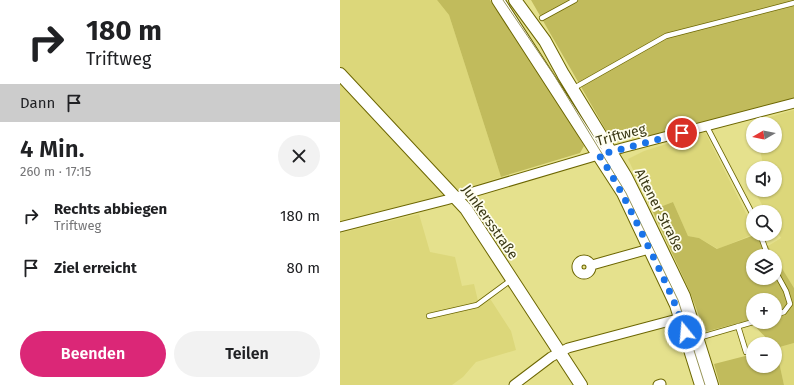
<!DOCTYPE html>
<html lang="de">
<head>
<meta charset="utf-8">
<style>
	body { margin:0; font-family:"Fira Sans",sans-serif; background:#f2f2f2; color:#202124; height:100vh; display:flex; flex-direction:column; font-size:15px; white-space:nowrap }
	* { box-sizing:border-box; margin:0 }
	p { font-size:13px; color:#757577 }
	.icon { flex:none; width:22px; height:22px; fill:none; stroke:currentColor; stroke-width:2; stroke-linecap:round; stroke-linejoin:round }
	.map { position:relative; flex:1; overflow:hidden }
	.panel { display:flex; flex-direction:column; background:#fff; width:340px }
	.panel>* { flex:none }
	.hud { background:#fff; color:#202124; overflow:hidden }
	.needle { width:26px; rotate:261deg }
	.controls { position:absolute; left:406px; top:117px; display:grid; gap:8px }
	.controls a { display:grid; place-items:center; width:36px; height:36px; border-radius:50%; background:#fff; box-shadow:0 1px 3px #0004; font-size:20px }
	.pin { position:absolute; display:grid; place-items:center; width:34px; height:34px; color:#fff; margin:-17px; border:2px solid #fff; border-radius:50%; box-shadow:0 1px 4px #0007 }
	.me { position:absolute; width:44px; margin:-22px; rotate:343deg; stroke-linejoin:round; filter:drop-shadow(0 0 3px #0008) }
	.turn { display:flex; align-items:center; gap:14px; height:84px; padding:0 20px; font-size:18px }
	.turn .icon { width:52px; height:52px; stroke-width:2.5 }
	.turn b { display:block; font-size:28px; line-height:34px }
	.then { display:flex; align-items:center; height:38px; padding:0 20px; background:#0003; gap:8px; font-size:15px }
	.round { display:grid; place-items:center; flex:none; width:42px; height:42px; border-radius:21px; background:#f2f2f2 }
	.overview { display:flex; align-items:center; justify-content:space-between; height:68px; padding:0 20px }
	h1 { font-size:24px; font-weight:600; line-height:30px }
	.primary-button { display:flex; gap:8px; margin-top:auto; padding:8px 20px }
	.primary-button a { flex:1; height:46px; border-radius:24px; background:#db2777; color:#fff; font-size:16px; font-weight:600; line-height:46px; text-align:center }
	.primary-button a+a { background:#f2f2f2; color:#202124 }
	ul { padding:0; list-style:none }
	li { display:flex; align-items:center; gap:12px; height:52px; padding:0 20px }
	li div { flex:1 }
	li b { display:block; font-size:15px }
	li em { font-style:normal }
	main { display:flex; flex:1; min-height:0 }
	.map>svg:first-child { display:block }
	.built { fill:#dcd77a }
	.green { fill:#c1bb5c; fill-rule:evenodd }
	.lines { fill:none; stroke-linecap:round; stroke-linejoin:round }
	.lane-casing { stroke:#6c6602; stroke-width:6 }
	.street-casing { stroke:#6c6602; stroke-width:11 }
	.secondary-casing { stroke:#6c6602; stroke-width:14 }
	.lane { stroke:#fff; stroke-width:4.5 }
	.street { stroke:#fff; stroke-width:9 }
	.secondary { stroke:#fff; stroke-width:12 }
	.tram { stroke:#979457; stroke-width:1 }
	.route { stroke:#1a73e8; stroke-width:7; stroke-dasharray:0 12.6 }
	.labels { text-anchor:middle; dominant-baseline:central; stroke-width:3.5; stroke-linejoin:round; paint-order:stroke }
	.street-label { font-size:14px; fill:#3a3815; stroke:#fffeee }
</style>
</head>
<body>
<main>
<section class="panel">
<div class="hud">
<div class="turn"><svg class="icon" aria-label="right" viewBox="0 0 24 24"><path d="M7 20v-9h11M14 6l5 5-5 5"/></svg><div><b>180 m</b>Triftweg</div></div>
<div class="then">Dann<svg class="icon" aria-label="arrive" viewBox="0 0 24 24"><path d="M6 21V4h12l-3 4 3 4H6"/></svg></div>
</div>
<div class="overview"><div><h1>4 Min.</h1><p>260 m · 17:15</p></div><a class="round"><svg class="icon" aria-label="close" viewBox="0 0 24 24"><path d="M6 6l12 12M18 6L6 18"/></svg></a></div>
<ul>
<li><svg class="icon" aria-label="right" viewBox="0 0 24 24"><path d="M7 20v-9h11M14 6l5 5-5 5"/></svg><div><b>Rechts abbiegen</b><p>Triftweg</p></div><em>180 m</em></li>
<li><svg class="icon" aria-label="arrive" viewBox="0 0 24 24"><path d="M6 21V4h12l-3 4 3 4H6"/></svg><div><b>Ziel erreicht</b></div><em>80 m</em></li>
</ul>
<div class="primary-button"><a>Beenden</a><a>Teilen</a></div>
</section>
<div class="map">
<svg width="454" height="385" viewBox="0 0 454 385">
	<rect width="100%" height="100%" fill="#e5e18d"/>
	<path class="built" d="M 0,0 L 97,0 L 109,15 L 161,177 L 93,199 L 85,203 L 0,224 Z
		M 454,110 L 454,288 L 428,246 L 441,238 L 435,228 L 435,212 L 426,212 L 414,190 L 435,190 L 435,168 L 424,168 L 419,146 L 435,146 L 435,124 L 413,124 L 413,122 Z
		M 365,132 L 413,227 L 414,234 L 378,249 L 359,238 L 348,236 L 333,202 L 312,210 L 288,159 L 304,151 Z
		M 79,214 L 90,252 L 115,257 L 122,286 L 134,284 L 138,301 L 147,294 L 171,331 L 176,350 L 136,362 L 123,377 L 112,385 L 0,385 L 0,233 Z
		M 454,343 L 454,385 L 444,385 L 436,348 Z"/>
	<path class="green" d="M 97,0 L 150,0 L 213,94 L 244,146 L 240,153 L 161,177 L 109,15 Z
		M 191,0 L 454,0 L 454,98 L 303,138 L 303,135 L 275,140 L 271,139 Z
		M 333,202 L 348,236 L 359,238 L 377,249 L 417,234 L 428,246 L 434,256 L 413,256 L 413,278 L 435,278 L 435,257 L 454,288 L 454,343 L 436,348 L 444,385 L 380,385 L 374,364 L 413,354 L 413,366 L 435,366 L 435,344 L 432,344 L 409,320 L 365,332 L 350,292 L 312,210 ZM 413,300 L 435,300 L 435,322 L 413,322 Z"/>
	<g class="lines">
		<defs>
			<path id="lane" d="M 202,18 L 235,0
				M 234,88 L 326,36 L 454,3
				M 367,127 L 413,215
				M 420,234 L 428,256
				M 435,271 L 446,291 L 450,304 L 444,312 L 435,315
				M 89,316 L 137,305 L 171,280
				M 398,326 L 406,352
				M 358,338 L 413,322"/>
			<path id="street" d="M 0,227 L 106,200 L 282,148 L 454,103
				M237 267a7 7 0 1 1 14 0a7 7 0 1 1-14 0Z
				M 252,265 L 309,249
				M 174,385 L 211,357 L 228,348 L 341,318
				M 318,385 L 321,384"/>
			<path id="secondary" d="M 158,0 L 283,193 L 336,305 L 361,385
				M 175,0 L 205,41 L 223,74 L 286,177 L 301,207 L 344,296 L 372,385
				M 0,74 L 126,209 L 241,385"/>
		</defs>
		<use href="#lane" class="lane-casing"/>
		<use href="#street" class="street-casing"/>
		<use href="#secondary" class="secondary-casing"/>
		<use href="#lane" class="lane"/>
		<use href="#street" class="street"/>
		<use href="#secondary" class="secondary"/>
		<path class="tram" d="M 163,0 L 214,75 L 286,193 L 338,300 L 365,385"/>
	</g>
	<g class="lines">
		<path class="route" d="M 342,133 L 259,155 C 279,185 294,217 310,250 C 323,277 336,303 345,332"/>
	</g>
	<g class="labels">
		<g class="street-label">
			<text transform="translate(281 135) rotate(-15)">Triftweg</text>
			<text transform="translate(319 210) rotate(63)">Altener Straße</text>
			<text transform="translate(150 222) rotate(55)">Junkersstraße</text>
		</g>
	</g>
</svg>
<div class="controls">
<a><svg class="needle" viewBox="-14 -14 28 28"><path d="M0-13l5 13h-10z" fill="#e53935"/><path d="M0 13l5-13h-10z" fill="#757577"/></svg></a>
<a><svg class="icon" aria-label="sound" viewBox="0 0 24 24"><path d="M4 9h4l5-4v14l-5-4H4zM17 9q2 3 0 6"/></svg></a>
<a><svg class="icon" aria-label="search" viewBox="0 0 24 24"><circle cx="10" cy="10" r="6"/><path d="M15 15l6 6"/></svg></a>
<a><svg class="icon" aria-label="layers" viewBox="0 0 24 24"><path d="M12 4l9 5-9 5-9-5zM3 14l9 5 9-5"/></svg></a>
<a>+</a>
<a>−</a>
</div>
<div class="pin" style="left:342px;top:133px;background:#d93025"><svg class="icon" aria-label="arrive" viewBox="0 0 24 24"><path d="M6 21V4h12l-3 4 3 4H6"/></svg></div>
<svg class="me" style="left:345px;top:332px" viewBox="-20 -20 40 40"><circle r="17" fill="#1a73e8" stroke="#fff" stroke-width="3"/><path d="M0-11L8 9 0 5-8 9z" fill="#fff"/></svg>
</div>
</main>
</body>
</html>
